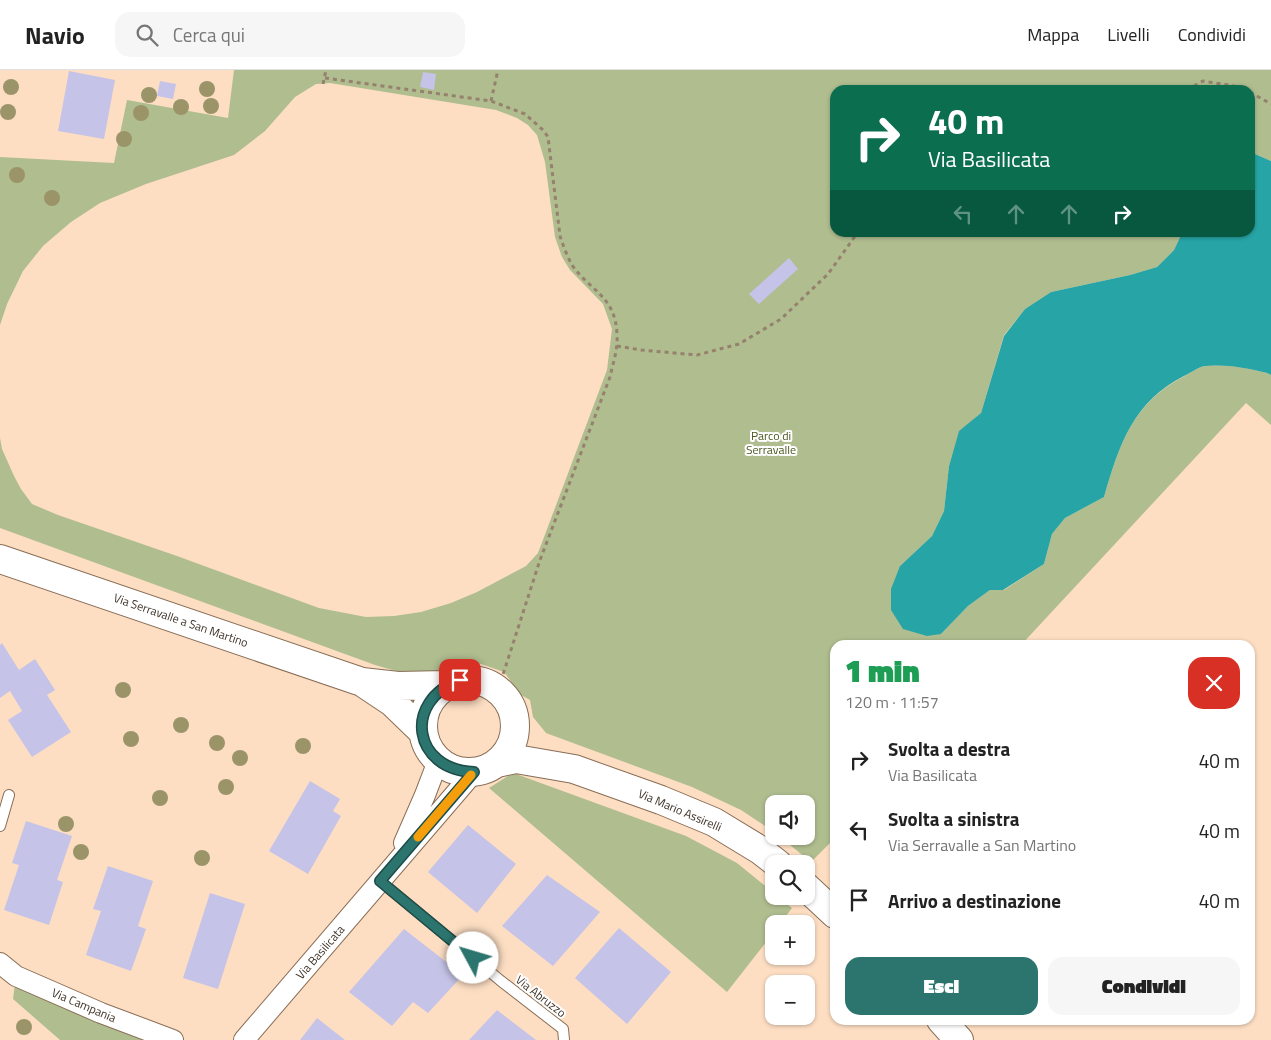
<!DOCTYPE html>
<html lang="it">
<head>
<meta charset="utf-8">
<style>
	body { margin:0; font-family:"Titillium Web",sans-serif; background:#f6f6f6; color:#222; height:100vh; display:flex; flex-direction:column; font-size:19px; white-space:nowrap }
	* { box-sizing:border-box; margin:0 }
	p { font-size:16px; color:#767676 }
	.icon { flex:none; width:28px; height:28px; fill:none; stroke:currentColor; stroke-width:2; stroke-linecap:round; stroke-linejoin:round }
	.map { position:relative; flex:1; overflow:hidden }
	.panel { position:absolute; left:830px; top:570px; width:425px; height:385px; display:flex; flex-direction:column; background:#fff; border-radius:15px; box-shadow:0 1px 4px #0004 }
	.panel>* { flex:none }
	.top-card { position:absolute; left:830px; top:15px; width:425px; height:152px; border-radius:15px; box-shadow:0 1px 4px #0004; background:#0b6e4f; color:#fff; overflow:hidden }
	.buttons { position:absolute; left:765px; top:725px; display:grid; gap:10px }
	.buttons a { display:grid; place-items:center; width:50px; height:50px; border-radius:10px; background:#fff; box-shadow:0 1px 4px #0004; font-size:25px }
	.pin { position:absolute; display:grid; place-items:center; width:42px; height:42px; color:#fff; margin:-21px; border-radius:10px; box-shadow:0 2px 8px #0006 }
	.me { position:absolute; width:55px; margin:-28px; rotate:309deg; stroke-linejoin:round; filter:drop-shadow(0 0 4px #0008) }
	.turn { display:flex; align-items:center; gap:18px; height:105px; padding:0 15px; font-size:22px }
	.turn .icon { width:65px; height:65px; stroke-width:2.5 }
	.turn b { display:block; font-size:35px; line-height:42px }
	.lanes { display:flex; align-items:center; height:48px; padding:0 15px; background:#0003; justify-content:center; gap:25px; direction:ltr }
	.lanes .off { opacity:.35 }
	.round { display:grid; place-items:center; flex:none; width:52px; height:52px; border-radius:15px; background:#f6f6f6 }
	.headline { display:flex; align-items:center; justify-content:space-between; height:85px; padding:0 15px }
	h1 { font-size:30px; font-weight:800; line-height:38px; color:#1e9e55 }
	.primary-button { display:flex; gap:10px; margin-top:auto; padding:10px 15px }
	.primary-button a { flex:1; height:58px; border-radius:15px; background:#2c756f; color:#fff; font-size:20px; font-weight:800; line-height:58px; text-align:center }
	.primary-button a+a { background:#f6f6f6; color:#222 }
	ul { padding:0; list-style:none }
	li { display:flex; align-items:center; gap:15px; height:70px; padding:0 15px }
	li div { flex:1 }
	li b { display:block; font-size:19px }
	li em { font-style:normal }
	header { display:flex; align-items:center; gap:30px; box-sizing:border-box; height:70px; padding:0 25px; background:#fff; border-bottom:1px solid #e0e0e0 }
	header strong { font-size:24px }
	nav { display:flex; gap:28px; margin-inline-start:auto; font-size:18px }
	.search { width:350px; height:45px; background:#f6f6f6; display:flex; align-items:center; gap:12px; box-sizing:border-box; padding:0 18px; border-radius:15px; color:#767676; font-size:19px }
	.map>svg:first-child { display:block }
	.green { fill:#b0bd8f }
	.water { fill:#27a5a6 }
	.building { fill:#c5c3e7 }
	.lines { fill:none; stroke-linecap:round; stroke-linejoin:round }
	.lane-casing { stroke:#886d55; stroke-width:12 }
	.street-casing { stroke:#886d55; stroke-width:22 }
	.secondary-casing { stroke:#886d55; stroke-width:30 }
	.path { stroke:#95816e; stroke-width:3; stroke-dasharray:4 4; stroke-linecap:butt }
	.lane { stroke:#fff; stroke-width:10 }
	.street { stroke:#fff; stroke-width:20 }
	.secondary { stroke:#fff; stroke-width:28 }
	.tree { fill:#9b9469 }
	.route-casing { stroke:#1d4c48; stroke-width:12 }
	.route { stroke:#2c756f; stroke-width:9 }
	.slow { stroke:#f59e0b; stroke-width:9 }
	.labels { text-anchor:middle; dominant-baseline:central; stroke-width:4; stroke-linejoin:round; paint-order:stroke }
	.park-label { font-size:12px; fill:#4b571f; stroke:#fff }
	.street-label { font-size:12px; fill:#3e3328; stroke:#fff }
</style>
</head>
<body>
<header>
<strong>Navio</strong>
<div class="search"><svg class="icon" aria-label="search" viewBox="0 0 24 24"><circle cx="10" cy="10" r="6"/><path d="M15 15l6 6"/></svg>Cerca qui</div>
<nav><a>Mappa</a><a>Livelli</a><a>Condividi</a></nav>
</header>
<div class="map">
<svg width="1271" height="970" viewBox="0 0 1271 970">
	<rect width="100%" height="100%" fill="#fddec3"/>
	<path class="green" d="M 234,0 L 1271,0 L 1271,91 L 1255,84 L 1250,84 L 1250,20 L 835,20 L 835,162 L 1182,163 L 1174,180 L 1157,197 L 1130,205 L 1051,222 L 1025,239 L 1004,265 L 981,343 L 959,362 L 949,396 L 944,441 L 932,466 L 900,496 L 941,564 L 968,536 L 990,520 L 1004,520 L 1044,494 L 1052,464 L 1065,448 L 1104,427 C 1119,375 1133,332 1185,306 C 1191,303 1198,297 1205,296 C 1227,294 1246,298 1267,303 L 1271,305 L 1271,355 L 1246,333 L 1021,575 L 835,575 L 835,768 L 811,792 L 779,766 L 806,766 L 806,734 L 774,734 L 774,762 L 741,740 L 692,717 L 546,663 L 533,647 L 530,630 L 521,625 L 504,602 L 481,594 L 462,596 L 428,607 L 403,603 L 375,595 L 0,458 L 0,368 L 2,379 L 14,406 L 21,419 L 32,434 L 58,445 L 177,486 L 319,538 L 366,547 L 394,546 L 421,542 L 451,533 L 477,522 L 526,496 L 538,483 L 607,300 L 612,259 L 603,234 L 570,200 L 562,187 L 555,167 L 545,92 L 537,65 L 528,55 L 517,48 L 496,40 L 330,13 L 316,14 L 295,27 L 265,61 L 234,85 L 146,114 L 100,133 L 71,152 L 43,176 L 23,201 L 7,234 L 0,255 L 0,87 L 114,93 L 127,30 L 228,48 Z
		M 516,704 L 686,766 L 737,793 L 774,823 L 774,826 L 777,826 L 792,838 L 780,854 L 774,854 L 774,862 L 727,922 L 489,718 L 508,706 Z
		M 16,906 L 173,970 L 60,970 L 13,929 Z"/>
	<path class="water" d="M 1250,84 L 1255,84 L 1271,91 L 1271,305 L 1267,303 C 1246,298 1226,294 1205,296 C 1198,297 1191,303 1184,306 C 1133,332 1119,375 1104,427 L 1065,448 L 1052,464 L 1044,494 L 1003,520 L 990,520 L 968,536 L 941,564 L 927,566 L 903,559 L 891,540 L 891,519 L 900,496 L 932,466 L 944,441 L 949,396 L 959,361 L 981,343 L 1004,266 L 1025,239 L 1051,222 L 1130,205 L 1157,197 L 1174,180 L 1182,163 L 1250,162 Z"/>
	<path class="building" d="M 69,1 L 115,10 L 104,69 L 58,61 Z
		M 423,2 L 436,4 L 434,20 L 420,17 Z
		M 160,11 L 176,14 L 173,29 L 157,26 Z
		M 789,188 L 798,199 L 759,234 L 749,224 Z
		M 2,573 L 19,600 L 35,589 L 55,620 L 47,625 L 71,662 L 32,687 L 8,650 L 22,641 L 10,621 L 0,628 L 0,575 Z
		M 310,711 L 340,729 L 333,741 L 341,746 L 308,804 L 269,781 Z
		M 26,751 L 72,766 L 57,810 L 63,812 L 49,855 L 4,840 L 19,795 L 12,793 Z
		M 468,755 L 516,794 L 477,843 L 428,802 Z
		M 108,796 L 153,811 L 138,856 L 146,859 L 131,901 L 86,885 L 101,841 L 93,839 Z
		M 547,805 L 600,842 L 553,896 L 502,856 Z
		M 210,823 L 245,834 L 218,919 L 183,908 Z
		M 619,858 L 671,902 L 627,954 L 575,908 Z
		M 404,859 L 463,905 L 428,943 L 413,932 L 392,956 L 349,922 Z
		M 497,940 L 536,970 L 469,970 Z
		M 317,948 L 345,970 L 300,970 Z"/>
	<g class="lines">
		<defs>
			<path id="lane" d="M 0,756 L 9,725
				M 380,811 L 501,911 L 563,959 L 564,970"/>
			<path id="street" d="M 404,773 L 425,725 L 438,691
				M 0,893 L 16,906 L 101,943 L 173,970
				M 244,970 L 474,702"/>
			<path id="secondary" d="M 0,489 L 362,612 L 398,616 L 446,615
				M423 656a46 46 0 1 1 92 0a46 46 0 1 1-92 0Z
				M 365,614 L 392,632 L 422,661
				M 497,693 L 516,689 L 574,699 L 661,730 L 714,752 L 760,780 L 778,794
				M 806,817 L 835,844
				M 941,950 L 959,970"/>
		</defs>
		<use href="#lane" class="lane-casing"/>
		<use href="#street" class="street-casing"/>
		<use href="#secondary" class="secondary-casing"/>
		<path class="path" d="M 325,8 L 491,31 L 525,44 L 543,60 L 548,67 L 560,166 C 563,175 567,186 572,195 C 590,221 616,226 617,265 C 618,279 613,293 610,307 L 540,490 L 498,620
			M 323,14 L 326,0
			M 1187,20 L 1203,11 L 1240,17 L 1246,20
			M 1250,22 L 1271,34
			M 491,31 L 498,0
			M 617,276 L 641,280 L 697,285 L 739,274 L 781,249 L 828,204 L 858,162"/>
		<use href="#lane" class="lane"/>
		<use href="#street" class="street"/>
		<use href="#secondary" class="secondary"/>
	</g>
	<g class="tree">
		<circle cx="11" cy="17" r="8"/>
		<circle cx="207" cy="19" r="8"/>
		<circle cx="149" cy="25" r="8"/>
		<circle cx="211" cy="36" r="8"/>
		<circle cx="181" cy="37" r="8"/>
		<circle cx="8" cy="42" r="8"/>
		<circle cx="141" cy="43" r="8"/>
		<circle cx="124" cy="69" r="8"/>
		<circle cx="17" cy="105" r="8"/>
		<circle cx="52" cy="128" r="8"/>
		<circle cx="123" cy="620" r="8"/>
		<circle cx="181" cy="655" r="8"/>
		<circle cx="131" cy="669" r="8"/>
		<circle cx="217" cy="673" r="8"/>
		<circle cx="303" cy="676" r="8"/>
		<circle cx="240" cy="688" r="8"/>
		<circle cx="226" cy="717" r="8"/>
		<circle cx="160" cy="728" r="8"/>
		<circle cx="66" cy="754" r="8"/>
		<circle cx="81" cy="782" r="8"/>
		<circle cx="202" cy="788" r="8"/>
		<circle cx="24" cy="957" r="8"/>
	</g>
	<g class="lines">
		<defs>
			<path id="route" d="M 460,610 C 402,631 413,700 474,702 L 380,811 L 473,888"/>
		</defs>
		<use href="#route" class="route-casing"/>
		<use href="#route" class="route"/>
		<path class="slow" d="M 418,767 L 471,705"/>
	</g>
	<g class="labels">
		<g class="park-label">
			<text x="771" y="365">Parco di<tspan x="771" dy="14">Serravalle</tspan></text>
		</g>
		<g class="street-label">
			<text transform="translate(181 550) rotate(19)">Via Serravalle a San Martino</text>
			<text transform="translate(680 740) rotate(23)">Via Mario Assirelli</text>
			<text transform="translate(320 882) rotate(-49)">Via Basilicata</text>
			<text transform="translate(541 926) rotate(38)">Via Abruzzo</text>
			<text transform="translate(84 935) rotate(23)">Via Campania</text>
		</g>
	</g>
</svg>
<div class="buttons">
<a><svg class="icon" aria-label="sound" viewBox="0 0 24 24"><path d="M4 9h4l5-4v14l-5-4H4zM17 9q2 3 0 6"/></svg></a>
<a><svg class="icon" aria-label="search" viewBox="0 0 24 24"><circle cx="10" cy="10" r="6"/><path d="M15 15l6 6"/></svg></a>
<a>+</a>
<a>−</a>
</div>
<div class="pin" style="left:460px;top:610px;background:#d93025"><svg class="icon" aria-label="arrive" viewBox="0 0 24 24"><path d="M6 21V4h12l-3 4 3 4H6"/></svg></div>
<svg class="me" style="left:473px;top:888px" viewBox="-20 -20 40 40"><circle r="19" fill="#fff"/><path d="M0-13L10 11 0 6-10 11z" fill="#2c756f"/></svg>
<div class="top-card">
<div class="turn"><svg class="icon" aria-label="right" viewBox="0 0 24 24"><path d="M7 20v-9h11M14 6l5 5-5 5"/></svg><div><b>40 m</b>Via Basilicata</div></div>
<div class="lanes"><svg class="icon off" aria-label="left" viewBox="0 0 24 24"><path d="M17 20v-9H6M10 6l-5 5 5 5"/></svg><svg class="icon off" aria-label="ahead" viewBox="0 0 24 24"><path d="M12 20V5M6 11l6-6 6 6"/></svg><svg class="icon off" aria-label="ahead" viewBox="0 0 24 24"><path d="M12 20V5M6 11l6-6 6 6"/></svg><svg class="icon" aria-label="right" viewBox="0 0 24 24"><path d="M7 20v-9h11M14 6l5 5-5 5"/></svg></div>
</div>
<section class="panel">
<div class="headline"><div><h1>1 min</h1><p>120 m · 11:57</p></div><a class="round" style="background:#d93025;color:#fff"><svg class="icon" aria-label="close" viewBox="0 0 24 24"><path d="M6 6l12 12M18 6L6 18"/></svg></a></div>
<ul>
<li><svg class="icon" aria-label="right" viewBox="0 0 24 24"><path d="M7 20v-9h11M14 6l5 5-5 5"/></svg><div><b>Svolta a destra</b><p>Via Basilicata</p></div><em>40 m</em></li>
<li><svg class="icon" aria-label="left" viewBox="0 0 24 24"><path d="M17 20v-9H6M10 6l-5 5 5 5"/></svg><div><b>Svolta a sinistra</b><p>Via Serravalle a San Martino</p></div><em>40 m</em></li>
<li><svg class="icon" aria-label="arrive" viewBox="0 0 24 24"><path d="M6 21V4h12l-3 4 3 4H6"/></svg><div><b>Arrivo a destinazione</b></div><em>40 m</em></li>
</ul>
<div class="primary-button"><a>Esci</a><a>Condividi</a></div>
</section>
</div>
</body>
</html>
